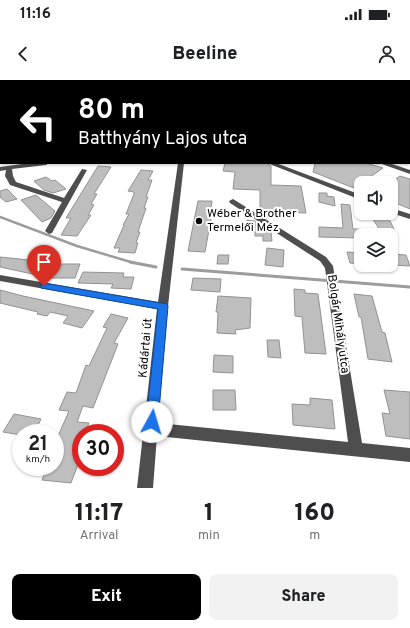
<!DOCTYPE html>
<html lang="en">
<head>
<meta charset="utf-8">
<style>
	body { margin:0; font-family:Overpass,sans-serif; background:#f2f2f2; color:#202124; height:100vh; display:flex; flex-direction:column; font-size:15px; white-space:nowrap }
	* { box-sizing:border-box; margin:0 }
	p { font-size:13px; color:#757577 }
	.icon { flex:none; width:22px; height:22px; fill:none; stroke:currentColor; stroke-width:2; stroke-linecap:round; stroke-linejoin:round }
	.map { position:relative; height:408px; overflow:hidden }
	.panel { display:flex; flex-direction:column; background:#fff; flex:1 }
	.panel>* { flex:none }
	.banner { position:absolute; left:0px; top:0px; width:410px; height:84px; box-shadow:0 1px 3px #0004; background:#000; color:#fff; overflow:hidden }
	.fabs { position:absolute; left:354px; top:96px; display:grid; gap:8px }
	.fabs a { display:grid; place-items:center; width:44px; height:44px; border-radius:8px; background:#fff; box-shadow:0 1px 3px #0004; font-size:20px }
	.speed { position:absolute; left:12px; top:344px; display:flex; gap:8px; font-size:20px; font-weight:700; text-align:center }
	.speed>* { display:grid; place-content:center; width:52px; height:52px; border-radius:50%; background:#fff; box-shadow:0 1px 3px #0004; line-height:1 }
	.speed small { font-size:10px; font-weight:400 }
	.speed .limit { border:6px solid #d22; background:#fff; color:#111 }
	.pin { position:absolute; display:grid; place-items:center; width:34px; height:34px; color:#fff; margin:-41px -17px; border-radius:50% 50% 50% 0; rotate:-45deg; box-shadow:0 0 4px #0007 }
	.pin .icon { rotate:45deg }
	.me { position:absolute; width:44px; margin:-22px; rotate:6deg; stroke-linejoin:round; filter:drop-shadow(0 0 3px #0008) }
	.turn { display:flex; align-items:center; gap:14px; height:84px; padding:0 12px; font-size:18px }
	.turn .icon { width:52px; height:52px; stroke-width:2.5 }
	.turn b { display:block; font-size:28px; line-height:34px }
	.eta { display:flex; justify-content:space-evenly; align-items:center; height:68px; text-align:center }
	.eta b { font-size:24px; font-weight:800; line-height:28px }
	.button { display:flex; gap:8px; margin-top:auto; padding:8px 12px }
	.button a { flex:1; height:46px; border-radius:8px; background:#000; color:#fff; font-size:16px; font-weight:800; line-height:46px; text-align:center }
	.button a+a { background:#f2f2f2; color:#202124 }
	.status { display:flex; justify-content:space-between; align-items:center; height:28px; padding:0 20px; background:#fff; direction:ltr }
	.status svg { height:11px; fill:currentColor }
	header { display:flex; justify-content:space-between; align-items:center; height:52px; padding:0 12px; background:#fff; font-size:18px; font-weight:800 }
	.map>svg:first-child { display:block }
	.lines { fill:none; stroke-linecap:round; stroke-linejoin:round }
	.stream-far1 { stroke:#9c9c9c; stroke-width:2.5 }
	.stream { stroke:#9c9c9c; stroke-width:3 }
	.building { fill:#bebebe; stroke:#929292 }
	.major-casing { stroke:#dbdbdb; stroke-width:2 }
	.minor { fill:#4e4e4e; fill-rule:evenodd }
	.major { fill:#000; fill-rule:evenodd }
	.route { fill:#1a73e8; stroke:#114b97 }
	.poi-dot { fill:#000; stroke:#fff; stroke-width:1.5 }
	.labels { text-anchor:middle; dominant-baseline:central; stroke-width:4; stroke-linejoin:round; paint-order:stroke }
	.poi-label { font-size:12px; fill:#000; stroke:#fff; text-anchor:start }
	.street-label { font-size:12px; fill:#000; stroke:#fff }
</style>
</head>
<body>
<div class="status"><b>11:16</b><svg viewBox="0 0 49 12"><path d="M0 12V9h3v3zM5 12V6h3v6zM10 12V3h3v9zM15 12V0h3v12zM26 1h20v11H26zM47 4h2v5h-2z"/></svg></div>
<header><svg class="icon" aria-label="back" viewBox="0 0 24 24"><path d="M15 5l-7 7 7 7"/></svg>Beeline<svg class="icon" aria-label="person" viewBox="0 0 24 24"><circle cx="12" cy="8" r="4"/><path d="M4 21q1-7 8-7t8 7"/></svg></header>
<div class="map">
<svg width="410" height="408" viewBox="0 0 410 408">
	<rect width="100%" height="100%" fill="#fff"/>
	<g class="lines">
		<path class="stream-far1" d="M 0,137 L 77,166 L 134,183"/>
		<path class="stream" d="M 130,182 L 156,187
			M 182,189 L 410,207"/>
	</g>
	<path class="building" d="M 225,83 L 266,83 L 271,86 L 271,105 L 301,106 L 306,133 L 260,131 L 260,110 L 233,109 L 235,92 L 223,91 Z
		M 315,83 L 366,83 L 383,88 L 354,108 L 313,92 Z
		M 98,86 L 111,87 L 94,114 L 97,114 L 91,124 L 94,125 L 88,135 L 91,135 L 77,156 L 61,155 L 71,138 L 66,138 Z
		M 141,90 L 153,91 L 148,100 L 152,100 L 146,117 L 148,117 L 144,128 L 146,128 L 138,152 L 140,152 L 136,163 L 138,163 L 135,173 L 118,172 L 120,168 L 114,168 L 124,145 L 123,145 L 129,134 L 126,134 L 134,114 L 134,112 L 128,111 Z
		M 400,96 L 410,99 L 410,129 L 391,121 L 391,102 Z
		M 46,97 L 52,101 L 55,100 L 66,109 L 53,113 L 44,110 L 34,101 Z
		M 7,109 L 17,119 L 6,122 L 0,117 L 0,111 Z
		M 319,113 L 327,113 L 327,116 L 334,117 L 335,126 L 319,122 Z
		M 36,115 L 55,131 L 51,138 L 42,142 L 21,120 Z
		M 198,121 L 212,121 L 210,139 L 211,139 L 205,172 L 188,171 Z
		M 341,124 L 350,125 L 353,149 L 361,149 L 361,158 L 319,157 L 319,147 L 343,148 Z
		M 369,133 L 377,134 L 384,139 L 389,139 L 397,155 L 383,155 Z
		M 247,140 L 255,141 L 256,148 L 264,148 L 264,152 L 271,152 L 272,161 L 263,161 L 263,156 L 255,156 L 255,152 L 246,151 Z
		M 267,168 L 284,170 L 283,187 L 265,185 Z
		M 347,172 L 361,173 L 361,184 L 350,183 Z
		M 391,174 L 406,175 L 410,186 L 391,185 Z
		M 218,175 L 229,175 L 228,184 L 217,184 Z
		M 0,177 L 39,181 L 53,184 L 80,184 L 75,198 L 51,198 L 0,187 Z
		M 83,192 L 124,193 L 123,197 L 134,197 L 131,209 L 111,208 L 113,204 L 78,203 Z
		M 193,198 L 221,199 L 220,212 L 191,210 Z
		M 294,209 L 305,210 L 305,213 L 318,214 L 326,274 L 305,273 L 302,237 L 295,236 Z
		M 0,210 L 23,216 L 94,231 L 82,248 L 63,243 L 68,236 L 50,232 L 47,236 L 37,234 L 38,232 L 0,223 Z
		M 354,214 L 372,216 L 382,252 L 385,253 L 392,282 L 368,279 L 361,237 L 359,237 Z
		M 218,216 L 251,218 L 250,248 L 235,250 L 236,254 L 217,253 L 218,232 L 216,232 Z
		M 111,234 L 128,238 L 114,263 L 118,264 L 93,328 L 83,326 L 77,342 L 89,343 L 85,353 L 81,353 L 81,364 L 76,378 L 80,379 L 71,403 L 42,400 L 47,387 L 55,387 L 55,363 L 69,331 L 59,330 L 67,312 L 76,313 L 86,285 L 89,286 L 107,248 L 103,247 Z
		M 267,260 L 279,260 L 281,278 L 268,277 Z
		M 214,275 L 233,276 L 233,293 L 213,292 Z
		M 213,310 L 235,310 L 236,330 L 213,330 Z
		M 384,310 L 410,312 L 410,359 L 386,356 L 382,333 L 390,334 Z
		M 310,318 L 332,320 L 335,349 L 293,345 L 292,324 L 310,325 Z
		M 14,334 L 41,339 L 34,353 L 21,353 L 21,355 L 3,352 Z"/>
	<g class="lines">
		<defs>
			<path id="major" d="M 40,0 L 51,0 L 52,1 L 41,1 Z
				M 182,0 L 186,0 L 186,1 L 182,1 Z
				M 409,55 L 410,55 L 410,59 L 409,59 Z"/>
		</defs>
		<use href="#major" class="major-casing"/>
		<path class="minor" d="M 93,0 L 100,0 L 101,1 L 94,1 Z
			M 163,0 L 167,0 L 167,1 L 163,1 Z
			M 211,0 L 216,0 L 217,1 L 212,1 Z
			M 405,0 L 409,0 L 409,1 L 405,1 Z
			M 0,26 L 1,26 L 1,30 L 0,30 Z
			M 409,44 L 410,44 L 410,48 L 409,48 Z
			M 0,56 L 1,56 L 1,60 L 0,60 Z
			M 30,83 L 49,83 L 46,85 L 12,89 L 13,96 L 16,102 L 64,118 L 82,89 L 87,90 L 52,153 L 49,154 L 45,151 L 62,122 L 10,105 L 5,96 L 6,90 L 0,91 L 0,87 Z
			M 178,83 L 184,83 L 168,226 L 158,343 L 348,362 L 325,188 L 320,181 L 230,123 L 229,121 L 233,119 L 326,177 L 333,186 L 362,363 L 410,368 L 410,382 L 157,356 L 153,408 L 137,408 L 157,229 L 0,201 L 0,195 L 158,222 Z
			M 267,83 L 276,83 L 361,115 L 361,120 Z
			M 379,83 L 389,83 L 410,90 L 410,94 Z
			M 391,128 L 410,134 L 410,139 L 391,133 Z"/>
		<use href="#major" class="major"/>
	</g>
	<path class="route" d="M 44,203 L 167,224 L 168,226 L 158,342 L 157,346 L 152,348 L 148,346 L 146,342 L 158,229 L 41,208 L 40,206 Z"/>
	<circle class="poi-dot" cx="199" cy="141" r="4"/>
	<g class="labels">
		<g class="poi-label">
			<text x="207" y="134">Wéber &amp; Brother<tspan x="207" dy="14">Termelői Méz</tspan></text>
		</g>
		<g class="street-label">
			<text transform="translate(338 244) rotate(82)">Bolgár Mihály utca</text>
			<text transform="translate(146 268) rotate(-85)">Kádártai út</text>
		</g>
	</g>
</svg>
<div class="fabs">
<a><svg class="icon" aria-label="sound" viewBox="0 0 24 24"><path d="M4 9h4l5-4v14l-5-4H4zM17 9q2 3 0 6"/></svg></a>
<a><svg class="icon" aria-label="layers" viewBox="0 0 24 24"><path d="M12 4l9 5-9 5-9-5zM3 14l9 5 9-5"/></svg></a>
</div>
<div class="speed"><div>21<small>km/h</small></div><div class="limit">30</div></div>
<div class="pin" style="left:44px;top:206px;background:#d93025"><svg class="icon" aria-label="arrive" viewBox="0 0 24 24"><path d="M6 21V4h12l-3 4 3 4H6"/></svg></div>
<svg class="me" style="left:152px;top:342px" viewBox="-20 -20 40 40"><circle r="19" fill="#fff"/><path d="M0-13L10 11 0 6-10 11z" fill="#1a73e8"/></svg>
<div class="banner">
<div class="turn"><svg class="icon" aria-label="left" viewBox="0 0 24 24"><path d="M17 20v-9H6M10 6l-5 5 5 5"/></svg><div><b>80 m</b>Batthyány Lajos utca</div></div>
</div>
</div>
<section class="panel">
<div class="eta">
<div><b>11:17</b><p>Arrival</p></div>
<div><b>1</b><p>min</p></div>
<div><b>160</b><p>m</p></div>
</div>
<div class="button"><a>Exit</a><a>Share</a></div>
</section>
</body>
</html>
